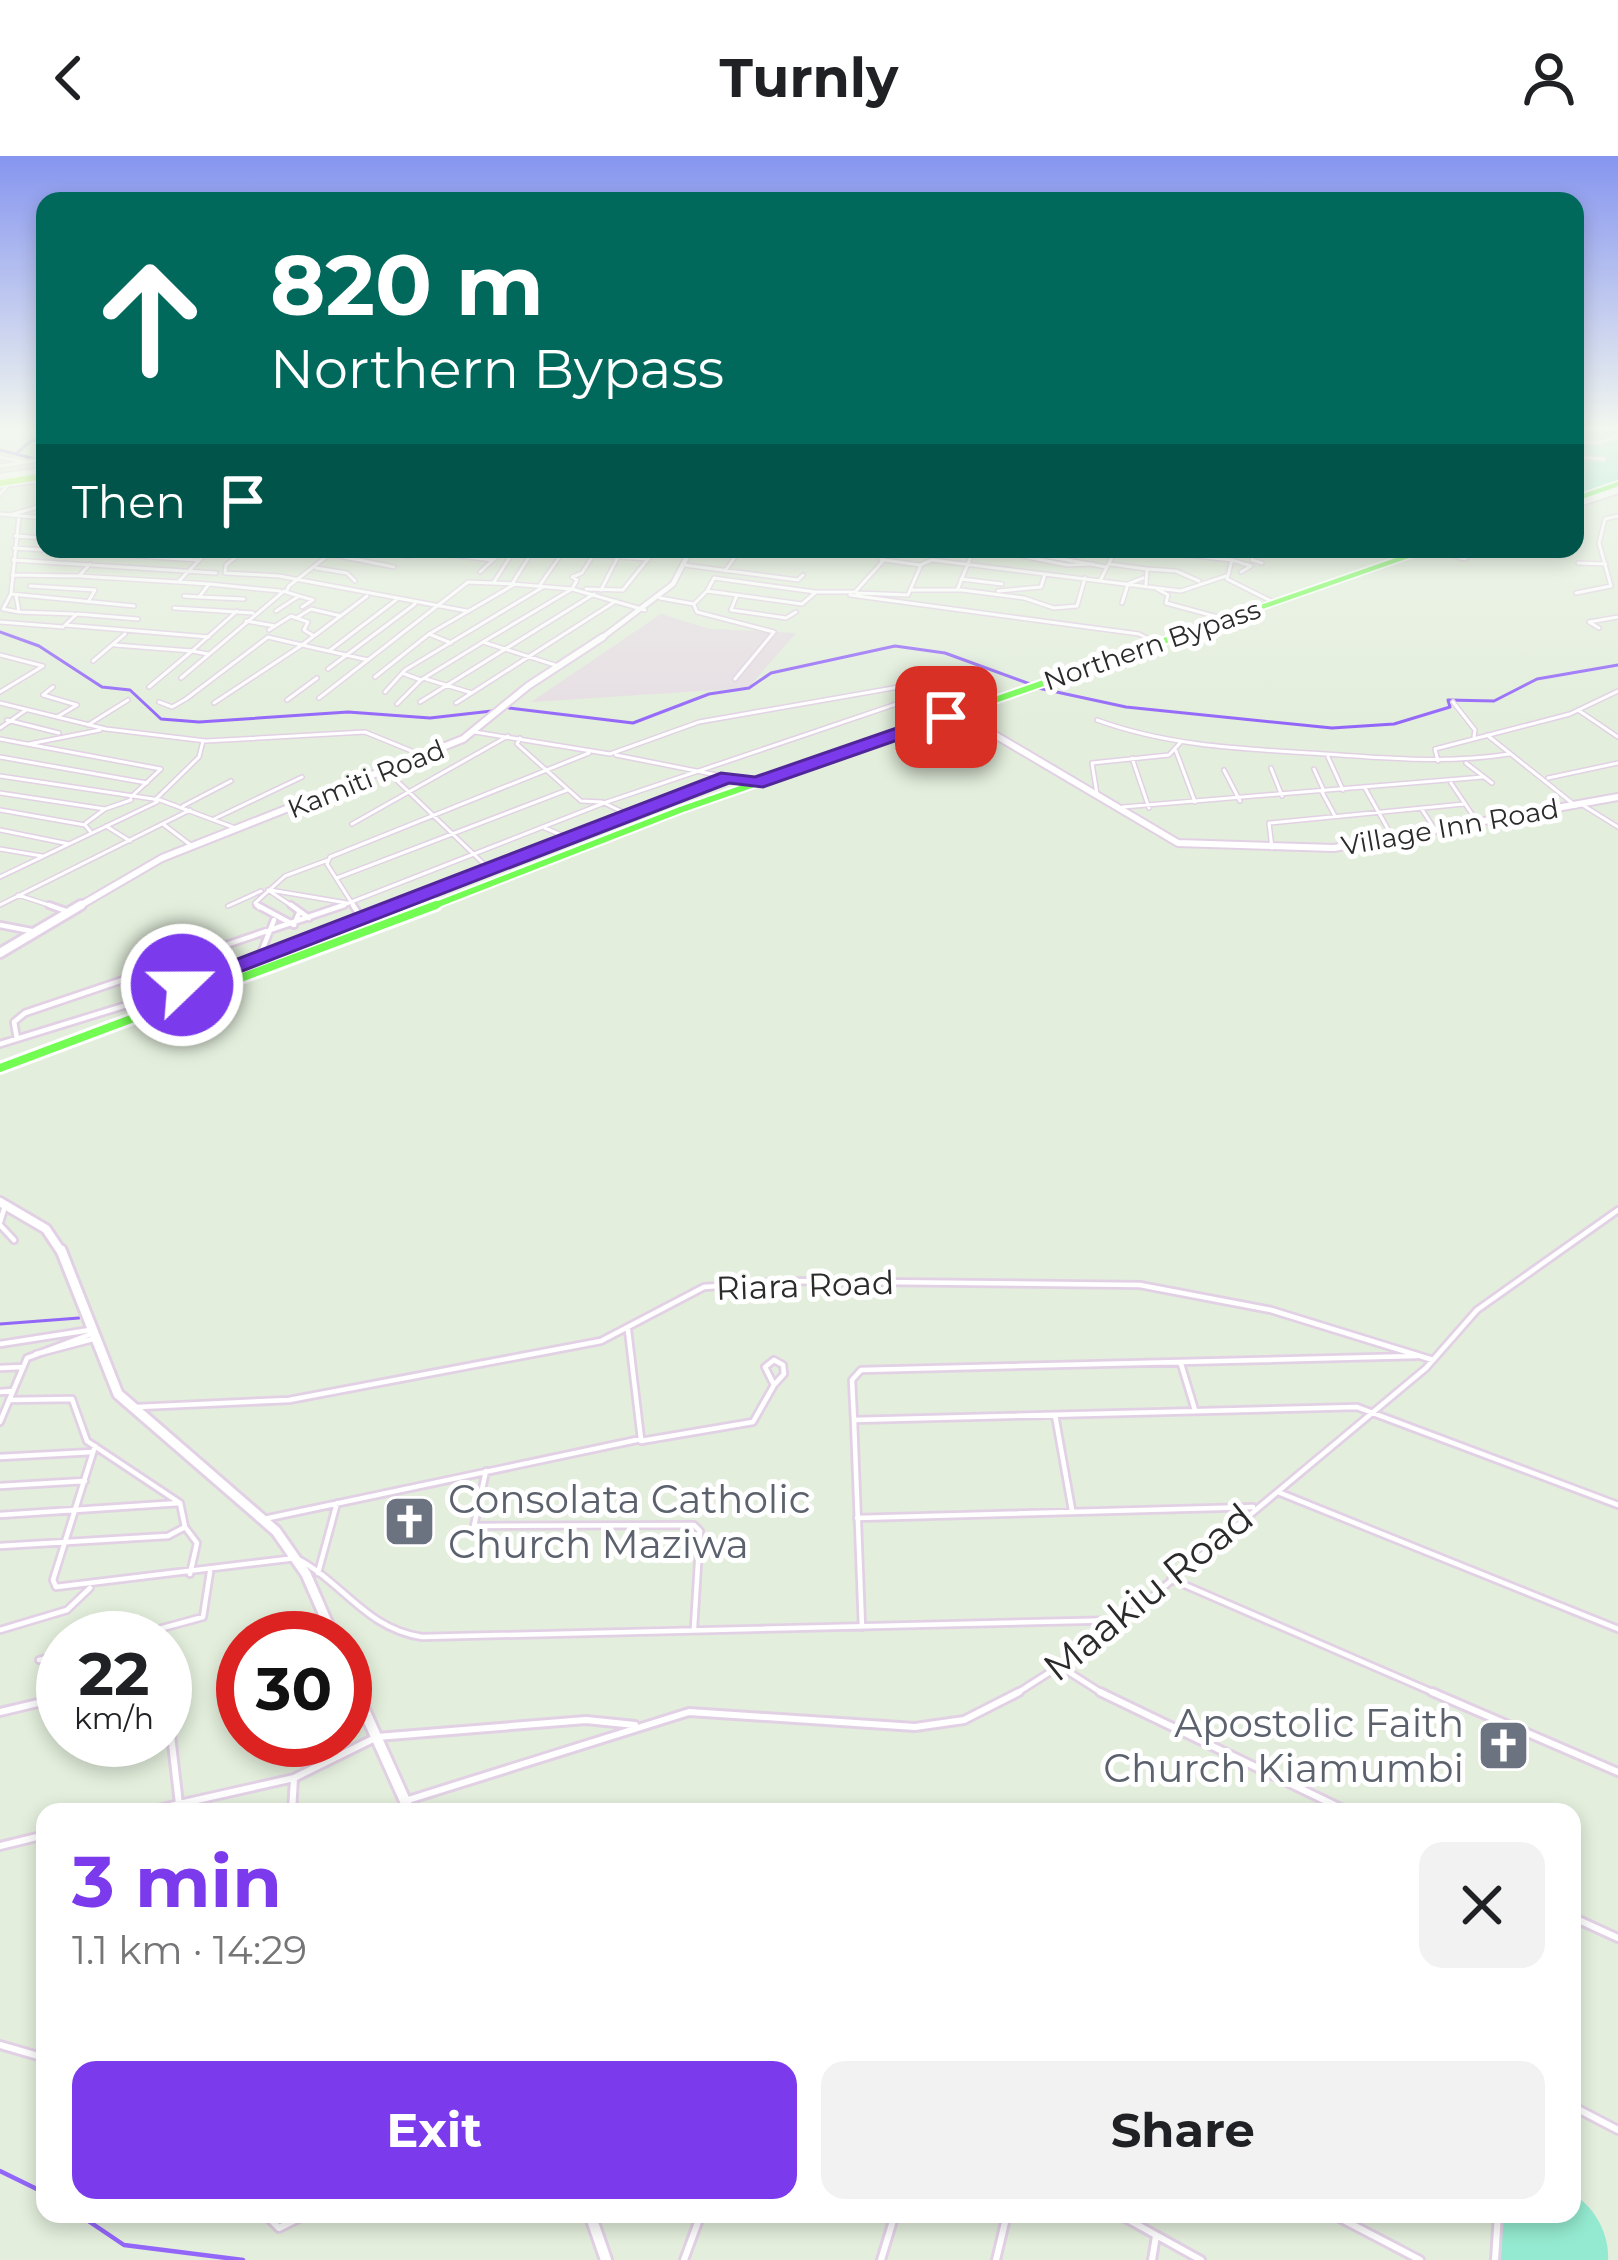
<!DOCTYPE html>
<html lang="en">
<head>
<meta charset="utf-8">
<style>
	body { margin:0; font-family:Montserrat,sans-serif; background:#f2f2f2; color:#202124; height:100vh; display:flex; flex-direction:column; font-size:45px; white-space:nowrap }
	* { box-sizing:border-box; margin:0 }
	p { font-size:39px; color:#757577 }
	.icon { flex:none; width:66px; height:66px; fill:none; stroke:currentColor; stroke-width:2; stroke-linecap:round; stroke-linejoin:round }
	.map { position:relative; flex:1; overflow:hidden }
	.drawer { position:absolute; left:36px; top:1647px; width:1545px; height:420px; display:flex; flex-direction:column; background:#fff; border-radius:24px; box-shadow:0 6px 18px #0003 }
	.drawer>* { flex:none }
	.guide { position:absolute; left:36px; top:36px; width:1548px; height:366px; border-radius:24px; box-shadow:0 6px 18px #0003; background:#00695c; color:#fff; overflow:hidden }
	.speed { position:absolute; left:36px; top:1455px; display:flex; gap:24px; font-size:60px; font-weight:700; text-align:center }
	.speed>* { display:grid; place-content:center; width:156px; height:156px; border-radius:50%; background:#fff; box-shadow:0 6px 18px #0003; line-height:1 }
	.speed small { font-size:30px; font-weight:400 }
	.speed .limit { border:18px solid #d22; background:#fff; color:#111 }
	.pin { position:absolute; display:grid; place-items:center; width:102px; height:102px; color:#fff; margin:-51px; border-radius:24px; box-shadow:0 6px 18px #0006 }
	.me { position:absolute; width:132px; margin:-66px; rotate:68deg; stroke-linejoin:round; filter:drop-shadow(0 0 9px #0008) }
	.turn { display:flex; align-items:center; gap:42px; height:252px; padding:0 36px; font-size:54px }
	.turn .icon { width:156px; height:156px; stroke-width:2.5 }
	.turn b { display:block; font-size:84px; line-height:102px }
	.then { display:flex; align-items:center; height:114px; padding:0 36px; background:#0003; gap:24px; font-size:45px }
	.round { display:grid; place-items:center; flex:none; width:126px; height:126px; border-radius:24px; background:#f2f2f2 }
	.head { display:flex; align-items:center; justify-content:space-between; height:204px; padding:0 36px }
	h1 { font-size:72px; font-weight:700; line-height:90px; color:#7c3aed }
	.button { display:flex; gap:24px; margin-top:auto; padding:24px 36px }
	.button a { flex:1; height:138px; border-radius:24px; background:#7c3aed; color:#fff; font-size:48px; font-weight:700; line-height:138px; text-align:center }
	.button a+a { background:#f2f2f2; color:#202124 }
	header { display:flex; justify-content:space-between; align-items:center; height:156px; padding:0 36px; background:#fff; font-size:54px; font-weight:700 }
	.map>svg:first-child { display:block }
	.industrial { fill:#e6dde3 }
	.green { fill:#94ead0 }
	.lines { fill:none; stroke-linecap:round; stroke-linejoin:round }
	.stream-far1 { stroke:#9366fa; stroke-width:3 }
	.stream { stroke:#9366fa; stroke-width:4.5 }
	.street-far2-casing { stroke:#e2d1e5; stroke-width:6 }
	.street-far1-casing { stroke:#e2d1e5; stroke-width:10 }
	.street-casing { stroke:#e2d1e5; stroke-width:12 }
	.secondary-far4-casing { stroke:#e2d1e5; stroke-width:8 }
	.secondary-far3-casing { stroke:#e2d1e5; stroke-width:10 }
	.secondary-far2-casing { stroke:#e2d1e5; stroke-width:14 }
	.secondary-far1-casing { stroke:#e2d1e5; stroke-width:15 }
	.secondary-casing { stroke:#e2d1e5; stroke-width:16 }
	.primary-far2-casing { stroke:#fff; stroke-width:8 }
	.primary-far1-casing { stroke:#fff; stroke-width:10 }
	.primary-casing { stroke:#fff; stroke-width:14 }
	.highway-casing { stroke:#fff; stroke-width:9 }
	.street-far2 { stroke:#fff; stroke-width:3 }
	.street-far1 { stroke:#fff; stroke-width:4.5 }
	.street { stroke:#fff; stroke-width:6 }
	.secondary-far4 { stroke:#fff; stroke-width:4.5 }
	.secondary-far3 { stroke:#fff; stroke-width:6 }
	.secondary-far2 { stroke:#fff; stroke-width:8 }
	.secondary-far1 { stroke:#fff; stroke-width:9 }
	.secondary { stroke:#fff; stroke-width:10 }
	.primary-far2 { stroke:#73fd52; stroke-width:4.5 }
	.primary-far1 { stroke:#73fd52; stroke-width:6 }
	.primary { stroke:#73fd52; stroke-width:8 }
	.highway { stroke:#afff57; stroke-width:6 }
	.route { fill:#7c3aed; stroke:#51269a; stroke-width:3 }
	.labels { text-anchor:middle; dominant-baseline:central; stroke-width:10; stroke-linejoin:round; paint-order:stroke }
	.far-street-label { font-size:27px; fill:#2b2b2b; stroke:#fff }
	.street-label { font-size:33px; fill:#2b2b2b; stroke:#fff }
	.near-worship-label { font-size:39px; fill:#5b616d; stroke:#fff; text-anchor:start }
	.near-street-label { font-size:39px; fill:#2b2b2b; stroke:#fff }
</style>
</head>
<body>
<header><svg class="icon" aria-label="back" viewBox="0 0 24 24"><path d="M15 5l-7 7 7 7"/></svg>Turnly<svg class="icon" aria-label="person" viewBox="0 0 24 24"><circle cx="12" cy="8" r="4"/><path d="M4 21q1-7 8-7t8 7"/></svg></header>
<div class="map">
<svg width="1618" height="2104" viewBox="0 0 1618 2104">
	<rect width="100%" height="100%" fill="#e3eedc"/>
	<path class="industrial" d="M 661,458 L 710,473 L 796,477 L 748,532 L 531,546 Z"/>
	<path class="green" d="M 1575,274 L 1618,274 L 1618,324 L 1575,338 Z
		M 1572,2038 C 1594,2049 1610,2079 1608,2104 L 1499,2104 L 1501,2058 L 1572,2058 Z"/>
	<g class="lines">
		<path class="stream-far1" d="M 0,294 L 35,303
			M 18,296 L 31,285 L 45,283
			M 0,476 L 39,490 L 102,531 L 130,534 L 161,563 L 199,566 L 348,556 L 430,562 L 492,555
			M 1038,532 L 1126,551 L 1332,572 L 1394,568 L 1450,551 L 1448,544 L 1494,545 L 1537,523 L 1618,509
			M 509,552 L 633,567 L 709,538 L 749,532 L 771,517 L 895,490 L 945,497 L 1030,528
			M 0,1168 L 79,1162"/>
		<path class="stream" d="M 0,2015 L 45,2037
			M 78,2058 L 124,2089 L 243,2104"/>
		<defs>
			<path id="street-far2" d="M 1575,285 L 1598,287 L 1618,280
				M 0,301 L 23,306
				M 1575,301 L 1604,303
				M 0,310 L 45,303
				M 0,338 L 8,329
				M 0,358 L 45,362
				M 10,359 L 45,349
				M 19,360 L 11,438 L 134,450
				M 15,380 L 45,382
				M 14,392 L 198,404
				M 236,393 L 269,395
				M 366,393 L 409,400
				M 400,393 L 493,404 L 504,393
				M 510,393 L 648,403 L 656,393
				M 534,393 L 512,428 L 572,433 L 645,454
				M 987,393 L 1067,409 L 1093,408
				M 1133,393 L 1232,404 L 1227,423 L 1273,446
				M 1252,393 L 1252,404 L 1262,407
				M 1289,393 L 1300,393
				M 244,394 L 226,409 L 225,417 L 279,420 L 467,455
				M 329,398 L 394,411
				M 1045,400 L 1106,411
				M 13,404 L 216,417
				M 881,404 L 892,393
				M 1232,404 L 1251,410 L 1241,416
				M 1578,407 L 1606,408
				M 1109,408 L 1147,413 L 1146,428
				M 684,409 L 798,424 L 803,419
				M 316,412 L 347,417 L 355,425
				M 1147,413 L 1176,415 L 1199,425
				M 725,415 L 735,401
				M 480,416 L 493,404
				M 12,419 L 79,420 L 90,408
				M 79,420 L 178,426 L 210,393
				M 961,423 L 1002,428
				M 1100,425 L 1116,393
				M 178,426 L 209,428 L 199,441 L 184,440
				M 494,426 L 515,393
				M 209,428 L 280,435
				M 540,429 L 563,396
				M 30,430 L 95,434 L 88,446
				M 958,432 L 974,393
				M 586,433 L 623,434 L 648,403
				M 1157,433 L 1168,439 L 1166,447 L 1225,463
				M 601,434 L 622,393
				M 910,434 L 962,434 L 1024,442 L 1054,452 L 1077,450 L 1085,422
				M 707,435 L 714,422 L 815,436
				M 998,435 L 1041,431 L 1045,418
				M 857,437 L 908,439 L 921,409
				M 1576,437 L 1611,430 L 1599,387 L 1605,363 L 1618,360
				M 11,438 L 3,453 L 19,456
				M 16,439 L 19,456 L 74,458
				M 737,439 L 731,454 L 786,462 L 796,456
				M 850,439 L 1139,478 L 1156,487
				M 299,440 L 313,444 L 302,451
				M 199,441 L 244,443
				M 660,442 L 694,448 L 707,435 L 802,448 L 816,436 L 855,436 L 884,404 L 920,409 L 932,404 L 1181,435 L 1226,420
				M 1122,447 L 1128,428 L 1143,422
				M 694,449 L 697,456 L 774,476 L 735,523
				M 174,452 L 253,457
				M 276,455 L 299,440 L 286,436 L 289,430 L 336,393
				M 296,462 L 311,453 L 341,460
				M 246,465 L 275,470
				M 0,466 L 63,471
				M 65,469 L 209,481
				M 65,469 L 77,458 L 138,463
				M 1599,472 L 1589,466 L 1618,461
				M 429,478 L 451,487
				M 314,480 L 367,440
				M 115,489 L 192,495 L 237,455
				M 329,495 L 396,444
				M 0,499 L 43,510
				M 93,505 L 125,478
				M 558,510 L 483,486 L 572,433 L 577,424 L 572,421 L 582,417 L 597,393
				M 328,513 L 415,448
				M 402,517 L 421,524
				M 375,521 L 429,478 L 515,428
				M 181,522 L 284,435
				M 426,523 L 472,537
				M 53,531 L 43,539 L 77,549 L 57,561
				M 149,531 L 192,495 L 208,498
				M 0,536 L 43,510
				M 385,536 L 405,514 L 543,431
				M 319,542 L 468,426 L 515,428
				M 287,544 L 317,522
				M 159,546 L 172,551 L 186,543 L 268,481 L 302,489 L 314,480 L 304,474 L 308,466 L 291,460 L 269,474
				M 420,546 L 594,438
				M 1453,546 L 1475,574 L 1474,581
				M 0,547 L 106,573 L 206,585 L 365,576 L 419,598
				M 214,547 L 302,489 L 368,504
				M 456,547 L 616,445
				M 397,548 L 421,524 L 483,486
				M 1578,554 L 1618,581
				M 7,564 L 59,577
				M 1097,564 C 1171,591 1247,593 1325,598 C 1387,602 1447,608 1509,598
				M 88,569 L 128,544
				M 0,572 L 26,554
				M 475,576 L 610,598 L 699,566 L 916,528 L 947,537 L 958,557
				M 1487,579 L 1576,650
				M 520,582 L 517,588 L 581,645 L 602,646 L 625,657
				M 0,583 L 161,613 L 131,641
				M 29,588 L 100,574
				M 1176,595 L 1195,646
				M 616,599 L 752,626
				M 0,601 L 147,627
				M 1328,601 L 1343,634
				M 1132,602 L 1149,652
				M 1438,605 L 1435,593 L 1570,558 L 1618,535
				M 1466,607 L 1492,627
				M 1271,612 L 1282,640
				M 1314,613 L 1324,635
				M 1224,614 L 1240,645
				M 387,615 L 486,710
				M 0,620 L 160,644 L 238,673
				M 1548,622 L 1618,607
				M 1451,627 L 1478,667
				M 1365,632 L 1393,682
				M 1322,636 L 1335,660
				M 0,637 L 105,653 L 131,644
				M 1097,638 L 1092,607 L 1169,599 L 1180,587
				M 155,644 L 199,601 L 203,585
				M 1581,648 L 1618,671
				M 183,650 L 231,625
				M 1123,651 L 1483,621
				M 1421,652 L 1434,672
				M 0,654 L 85,669 L 90,675
				M 214,663 L 302,621
				M 86,667 L 105,653
				M 163,668 L 192,690
				M 352,668 L 508,580
				M 106,670 L 130,685
				M 545,672 L 566,681
				M 0,674 L 69,688
				M 1272,692 L 1269,667 L 1464,648
				M 0,693 L 42,700
				M 0,721 L 157,646
				M 337,722 L 567,634
				M 268,734 L 295,752
				M 270,734 L 347,747
				M 18,739 L 58,752
				M 0,749 L 190,654
				M 228,750 L 261,735
				M 259,752 L 255,747 L 285,720 L 328,704
				M 336,752 L 604,647 L 923,539 L 953,545
				M 355,752 L 327,708 L 330,701 L 589,597
				M 385,752 L 728,621"/>
			<path id="street-far1" d="M 49,749 L 66,755
				M 257,749 L 294,769 L 299,757
				M 291,749 L 309,762
				M 353,749 L 360,760
				M 0,769 L 31,775
				M 261,797 L 274,764
				M 17,883 L 14,866 L 25,857 L 344,749
				M 0,888 L 156,840 L 392,749
				M 0,1066 L 5,1050
				M 0,1069 L 14,1084
				M 0,1188 L 90,1174
				M 36,1198 L 93,1183
				M 774,1204 L 783,1209 L 784,1218 L 774,1229 L 765,1211 Z
				M 1181,1208 L 1195,1254
				M 0,1212 L 22,1211
				M 0,1236 L 13,1235
				M 138,1251 L 289,1244 L 601,1185 L 704,1131 L 787,1125 L 1140,1129 L 1271,1154 L 1433,1204
				M 1055,1259 L 1072,1354
				M 854,1264 L 852,1224 L 861,1214 L 1417,1200
				M 0,1266 L 27,1202 L 91,1178
				M 641,1285 L 753,1266 L 774,1229
				M 95,1290 L 53,1424 L 56,1431 L 296,1402 C 344,1427 365,1472 422,1481 L 1123,1464
				M 0,1301 L 93,1296
				M 486,1315 L 474,1370 L 694,1369 L 700,1375 L 694,1472
				M 0,1330 L 85,1325
				M 1278,1336 L 1618,1473
				M 0,1359 L 180,1347
				M 857,1362 L 1253,1351
				M 264,1363 L 641,1283 L 628,1174
				M 185,1371 L 197,1387 L 190,1418
				M 0,1390 L 168,1380 L 185,1371 L 180,1347 L 87,1285 L 72,1243 L 9,1244
				M 318,1417 L 337,1347
				M 1171,1423 L 1439,1539
				M 862,1471 L 854,1264 L 1357,1251 L 1618,1349
				M 0,1474 L 67,1454 L 90,1432
				M 126,1482 L 203,1461 L 210,1416
				M 39,1504 L 63,1498
				M 1061,1511 L 1105,1539
				M 165,1533 L 167,1539
				M 1014,1539 L 1100,1484 L 1426,1212 L 1477,1154 L 1618,1054"/>
			<path id="street" d="M 166,1536 L 179,1648 L 294,1622 L 377,1581 L 586,1564 L 635,1569
				M 1100,1536 L 1349,1656
				M 1432,1536 L 1618,1616
				M 0,1556 L 63,1541
				M 405,1645 L 689,1556 L 915,1571 L 964,1564 L 1019,1536
				M 145,1656 L 179,1648
				M 292,1656 L 294,1622
				M 0,1690 L 45,1679
				M 1572,1761 L 1618,1782
				M 0,1889 L 45,1902
				M 1572,1950 L 1618,1974
				M 265,2058 L 279,2072 L 307,2058
				M 1118,2058 L 1201,2104
				M 1332,2058 L 1420,2104
				M 684,2104 L 701,2058
				M 881,2104 L 895,2058
				M 996,2104 L 1007,2058
				M 1152,2104 L 1156,2080
				M 1495,2104 L 1498,2058"/>
			<path id="secondary-far4" d="M 0,320 L 45,314
				M 11,328 L 45,323
				M 1575,349 L 1618,335
				M 1438,393 L 1464,402 L 1478,393
				M 599,484 L 673,428 L 691,393"/>
			<path id="secondary-far3" d="M 958,557 L 1178,687 L 1334,692 L 1618,641
				M 76,752 L 162,702 L 463,583 L 528,530 L 603,481"/>
			<path id="secondary-far2" d="M 0,797 L 81,749
				M 0,1046 L 46,1073 L 62,1097"/>
			<path id="secondary-far1" d="M 61,1094 L 118,1238 L 276,1375 L 306,1418 L 334,1482
				M 345,1510 L 358,1539"/>
			<path id="secondary" d="M 356,1536 L 410,1656
				M 590,2058 L 606,2104"/>
			<path id="primary-far2" d="M 1575,343 L 1618,328
				M 1167,484 L 1428,393"/>
			<path id="primary-far1" d="M 428,752 L 680,654 L 1175,481"/>
			<path id="primary" d="M 0,912 L 436,749"/>
			<path id="highway" d="M 0,327 L 45,320"/>
		</defs>
		<use href="#street-far2" class="street-far2-casing"/>
		<use href="#street-far1" class="street-far1-casing"/>
		<use href="#street" class="street-casing"/>
		<use href="#secondary-far4" class="secondary-far4-casing"/>
		<use href="#secondary-far3" class="secondary-far3-casing"/>
		<use href="#secondary-far2" class="secondary-far2-casing"/>
		<use href="#secondary-far1" class="secondary-far1-casing"/>
		<use href="#secondary" class="secondary-casing"/>
		<use href="#primary-far2" class="primary-far2-casing"/>
		<use href="#primary-far1" class="primary-far1-casing"/>
		<use href="#primary" class="primary-casing"/>
		<use href="#highway" class="highway-casing"/>
		<use href="#street-far2" class="street-far2"/>
		<use href="#street-far1" class="street-far1"/>
		<use href="#street" class="street"/>
		<use href="#secondary-far4" class="secondary-far4"/>
		<use href="#secondary-far3" class="secondary-far3"/>
		<use href="#secondary-far2" class="secondary-far2"/>
		<use href="#secondary-far1" class="secondary-far1"/>
		<use href="#secondary" class="secondary"/>
		<use href="#primary-far2" class="primary-far2"/>
		<use href="#primary-far1" class="primary-far1"/>
		<use href="#primary" class="primary"/>
		<use href="#highway" class="highway"/>
	</g>
	<linearGradient id="sky" x2="0" y2="1"><stop stop-color="#8695ef"/><stop offset="0.48" stop-color="#f2f7ef"/><stop offset="1" stop-color="#f2f7ef" stop-opacity="0"/></linearGradient>
	<rect width="1618" height="568" fill="url(#sky)"/>
	<path class="route" d="M 946,555 L 955,561 L 952,565 L 763,631 L 729,627 L 190,835 L 174,835 L 170,829 L 721,617 L 755,621 Z"/>
	<defs>
		<symbol id="church-square" viewBox="-11 -11 22 22"><rect x="-9" y="-9" width="18" height="18" rx="4" fill="#6b7280" stroke="#fff"/><path d="M-1.2-6h2.4v3.5h3.3v2.4h-3.3V6h-2.4V-.1h-3.3v-2.4h3.3Z" fill="#fff"/></symbol>
	</defs>
	<g fill-rule="evenodd">
		<use href="#church-square" x="380" y="1336" width="59" height="59"/>
		<use href="#church-square" x="1474" y="1560" width="59" height="59"/>
	</g>
	<g class="labels">
		<g class="far-street-label">
			<text transform="translate(1152 489) rotate(-19)">Northern Bypass</text>
			<text transform="translate(366 623) rotate(-22)">Kamiti Road</text>
			<text transform="translate(1450 671) rotate(-10)">Village Inn Road</text>
		</g>
		<g class="street-label">
			<text transform="translate(805 1129) rotate(-2)">Riara Road</text>
		</g>
		<g class="near-worship-label">
			<text x="448" y="1343">Consolata Catholic<tspan x="448" dy="45">Church Maziwa</tspan></text>
			<text x="1464" y="1567" text-anchor="end">Apostolic Faith<tspan x="1464" dy="45">Church Kiamumbi</tspan></text>
		</g>
		<g class="near-street-label">
			<text transform="translate(1148 1436) rotate(-39)">Maakiu Road</text>
		</g>
	</g>
</svg>
<div class="speed"><div>22<small>km/h</small></div><div class="limit">30</div></div>
<div class="pin" style="left:946px;top:561px;background:#d93025"><svg class="icon" aria-label="arrive" viewBox="0 0 24 24"><path d="M6 21V4h12l-3 4 3 4H6"/></svg></div>
<svg class="me" style="left:182px;top:829px" viewBox="-20 -20 40 40"><circle r="17" fill="#7c3aed" stroke="#fff" stroke-width="3"/><path d="M0-11L8 9 0 5-8 9z" fill="#fff"/></svg>
<div class="guide">
<div class="turn"><svg class="icon" aria-label="ahead" viewBox="0 0 24 24"><path d="M12 20V5M6 11l6-6 6 6"/></svg><div><b>820 m</b>Northern Bypass</div></div>
<div class="then">Then<svg class="icon" aria-label="arrive" viewBox="0 0 24 24"><path d="M6 21V4h12l-3 4 3 4H6"/></svg></div>
</div>
<section class="drawer">
<div class="head"><div><h1>3 min</h1><p>1.1 km · 14:29</p></div><a class="round"><svg class="icon" aria-label="close" viewBox="0 0 24 24"><path d="M6 6l12 12M18 6L6 18"/></svg></a></div>
<div class="button"><a>Exit</a><a>Share</a></div>
</section>
</div>
</body>
</html>
